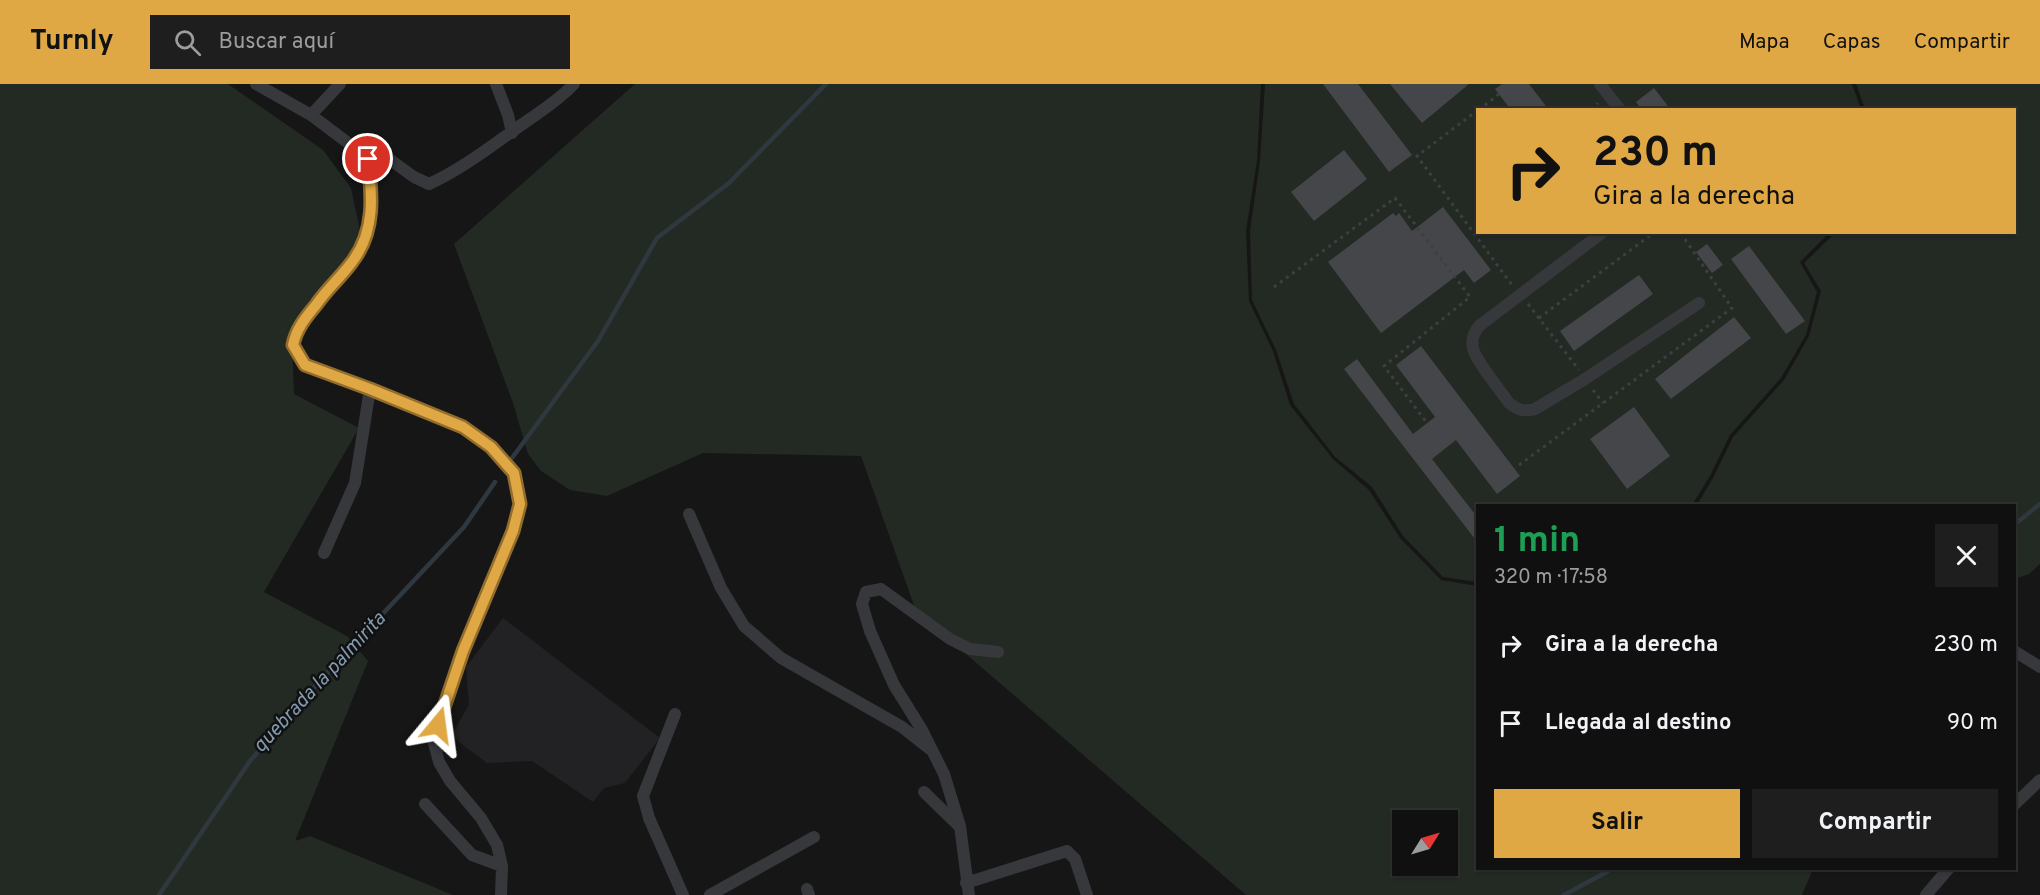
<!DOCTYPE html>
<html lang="es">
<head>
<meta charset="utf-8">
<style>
	body { margin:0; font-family:Overpass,sans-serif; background:#1e1e1f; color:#f1f3f6; height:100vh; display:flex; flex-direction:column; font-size:22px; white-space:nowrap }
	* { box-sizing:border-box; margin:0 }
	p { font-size:20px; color:#9c9d9f }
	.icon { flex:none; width:33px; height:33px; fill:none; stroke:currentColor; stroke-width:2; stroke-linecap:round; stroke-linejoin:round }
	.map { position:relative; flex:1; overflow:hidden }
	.sheet { position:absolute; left:1476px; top:420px; width:540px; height:366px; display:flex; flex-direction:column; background:#101011; border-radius:0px; box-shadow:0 2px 4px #0004,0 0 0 2px #303031 }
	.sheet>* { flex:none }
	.top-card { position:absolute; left:1476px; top:24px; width:540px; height:126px; border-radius:0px; box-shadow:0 2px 4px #0004,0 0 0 2px #303031; background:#e0a844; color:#111; overflow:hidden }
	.needle { width:39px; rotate:53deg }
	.buttons { position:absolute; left:1392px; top:726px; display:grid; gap:12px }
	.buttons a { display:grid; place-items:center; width:66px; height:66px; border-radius:0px; background:#101011; box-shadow:0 2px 4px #0004,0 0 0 2px #303031; font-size:30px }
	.pin { position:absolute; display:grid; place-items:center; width:51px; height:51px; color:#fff; margin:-26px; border:3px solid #fff; border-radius:50%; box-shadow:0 2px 6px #0007 }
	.me { position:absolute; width:66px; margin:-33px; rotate:16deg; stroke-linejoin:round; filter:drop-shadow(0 0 4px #0008) }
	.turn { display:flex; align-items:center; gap:21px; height:126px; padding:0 18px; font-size:27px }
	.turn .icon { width:78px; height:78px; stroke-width:2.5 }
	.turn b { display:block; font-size:42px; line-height:51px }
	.round { display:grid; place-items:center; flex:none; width:63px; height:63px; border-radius:0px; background:#1e1e1f }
	.headline { display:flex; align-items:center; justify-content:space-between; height:102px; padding:0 18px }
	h1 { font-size:36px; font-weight:700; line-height:45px; color:#1e9e55 }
	.button { display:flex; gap:12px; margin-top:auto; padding:12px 18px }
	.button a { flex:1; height:69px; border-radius:0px; background:#e0a844; color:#111; font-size:24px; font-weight:700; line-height:69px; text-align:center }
	.button a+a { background:#1e1e1f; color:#f1f3f6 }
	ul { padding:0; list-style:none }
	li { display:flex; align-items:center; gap:18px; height:78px; padding:0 18px }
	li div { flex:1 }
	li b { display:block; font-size:22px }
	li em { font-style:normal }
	header { display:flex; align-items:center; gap:36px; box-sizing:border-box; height:84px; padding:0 30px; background:#e0a844; color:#111 }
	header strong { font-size:28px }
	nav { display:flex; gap:33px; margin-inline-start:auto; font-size:21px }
	.search { width:420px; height:54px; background:#1e1e1f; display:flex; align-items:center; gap:15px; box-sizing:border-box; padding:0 21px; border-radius:0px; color:#9c9d9f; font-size:22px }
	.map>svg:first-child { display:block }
	.built { fill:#222224 }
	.green { fill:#222a23; fill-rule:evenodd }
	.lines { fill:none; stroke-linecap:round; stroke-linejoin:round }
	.stream { stroke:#30383f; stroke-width:4.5 }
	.building { fill:#45464a }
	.path { stroke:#3d3f43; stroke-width:3; stroke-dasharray:3 4.5; stroke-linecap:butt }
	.street { stroke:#37383c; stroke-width:12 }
	.route-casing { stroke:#926d2c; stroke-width:15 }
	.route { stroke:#e0a844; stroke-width:10 }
	.labels { text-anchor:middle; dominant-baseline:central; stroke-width:5; stroke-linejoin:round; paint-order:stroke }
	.water-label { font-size:20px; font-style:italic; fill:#839bae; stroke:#111112 }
</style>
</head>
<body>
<header>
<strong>Turnly</strong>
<div class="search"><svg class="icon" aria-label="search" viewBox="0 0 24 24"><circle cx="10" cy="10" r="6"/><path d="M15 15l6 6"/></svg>Buscar aquí</div>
<nav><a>Mapa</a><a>Capas</a><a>Compartir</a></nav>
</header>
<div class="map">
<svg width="2040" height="811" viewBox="0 0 2040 811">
	<rect width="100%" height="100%" fill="#161617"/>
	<path class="built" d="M 503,534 L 660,654 L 625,699 L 604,704 L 593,718 L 532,677 L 487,679 L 451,652 L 469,621 L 466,583 Z"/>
	<path class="green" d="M 0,0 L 228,0 L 323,66 L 351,104 L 363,161 L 292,256 L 294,310 L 359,344 L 264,508 L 347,552 L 368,577 L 295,757 L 310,752 L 453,811 L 0,811 Z
		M 635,0 L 1261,0 L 1257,77 L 1246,147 L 1249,217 L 1273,267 L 1290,321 L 1333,375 L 1369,406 L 1400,454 L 1441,496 L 1477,502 L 1478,784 L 1813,785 L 1802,811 L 1246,811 L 916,527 L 861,372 L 703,369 L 607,412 L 570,406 L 541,387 L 528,370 L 513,319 L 454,160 ZM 1402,736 L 1448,736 L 1448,782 L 1402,782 Z
		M 1265,0 L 1852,0 L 1861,25 L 1478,26 L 1478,148 L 1829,149 L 1800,178 L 1817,208 L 1806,251 L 1781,294 L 1730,351 L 1710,392 L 1692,421 L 1478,422 L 1477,498 L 1443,493 L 1403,452 L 1372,403 L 1335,373 L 1294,320 L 1276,266 L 1252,216 L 1250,147 L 1260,77 Z
		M 1856,0 L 2040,0 L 2040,480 L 2029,490 L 2015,495 L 2014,422 L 1697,421 L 1713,394 L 1733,353 L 1784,296 L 1809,252 L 1821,207 L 1804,179 L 1835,149 L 2014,148 L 2014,26 L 1865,25 Z"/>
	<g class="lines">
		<path class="stream" d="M 512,374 L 598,257 L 657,154 L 729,99 L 826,0
			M 2014,441 L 2040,420
			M 159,811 L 250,677 L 318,599 L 464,443 L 495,398
			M 1564,811 L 1614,784"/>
	</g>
	<path class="building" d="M 1323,0 L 1358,0 L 1412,71 L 1389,88 Z
		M 1390,0 L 1469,0 L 1422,39 Z
		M 1502,0 L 1529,0 L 1549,26 L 1511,26 L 1495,5 Z
		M 1654,4 L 1671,26 L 1642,26 L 1636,18 Z
		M 1344,66 L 1367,95 L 1314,137 L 1291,108 Z
		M 1443,123 L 1491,186 L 1474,199 L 1464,186 L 1381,249 L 1328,178 L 1393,129 L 1396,132 L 1399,129 L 1412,147 Z
		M 1707,160 L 1723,181 L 1712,189 L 1696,168 Z
		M 1749,162 L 1805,237 L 1786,250 L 1731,175 Z
		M 1639,191 L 1653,210 L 1574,267 L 1560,247 Z
		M 1734,233 L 1751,254 L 1671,315 L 1655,295 Z
		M 1421,262 L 1520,392 L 1497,410 L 1456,356 L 1432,375 L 1478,434 L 1478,459 L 1344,285 L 1357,275 L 1413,350 L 1435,333 L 1396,281 Z
		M 1634,323 L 1670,372 L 1627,405 L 1590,355 Z"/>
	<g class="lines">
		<path class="path" d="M 1478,26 L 1417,72 L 1512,201
			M 1479,26 L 1499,10
			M 1592,26 L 1598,19
			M 1274,203 L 1395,114 L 1470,213 L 1384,282 L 1427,339
			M 1528,220 L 1579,286
			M 1539,234 L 1655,148
			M 1593,306 L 1603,319
			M 1519,381 L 1732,224 L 1680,148"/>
		<path class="street" d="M 256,0 L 311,31 L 368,74 C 372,110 375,147 352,178 C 341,193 327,205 316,221 C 306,234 296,245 293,261 L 305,281 L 370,305 L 355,399 L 324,469
			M 496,0 L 508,31 L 512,49
			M 1600,0 L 1620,26
			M 311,31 L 340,0
			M 368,74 L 385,72 L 414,93 L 429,100 C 464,84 495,59 527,37 C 544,25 559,16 574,0
			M 1603,148 L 1479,242 C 1474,249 1471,255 1473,264 C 1475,276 1501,307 1509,319 C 1518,326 1524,328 1535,325 L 1585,295 L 1699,219
			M 370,305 L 463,343 L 491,363 L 514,389 L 520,419 L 513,447 L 463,567 L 443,623 L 434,659 L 439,678 L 450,697 L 481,734 L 497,761 L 502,782 L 501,811
			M 689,430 L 721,504 L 744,542 L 781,574 L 902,643 L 930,665
			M 2014,567 L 2040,583
			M 675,630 L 643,712 L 649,734 L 683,811
			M 924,708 L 959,742
			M 425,720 L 472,771 L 502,782
			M 2014,721 L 2040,696
			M 966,799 L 1067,767 L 1075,775 L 1087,811
			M 807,805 L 809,811
			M 710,811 L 814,753
			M 969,811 L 960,742 L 944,690 L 922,646 L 894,601 L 870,547 L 862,520 L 866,508 L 881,505 L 950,555 L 970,565 L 998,568
			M 1926,811 L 1949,784"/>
	</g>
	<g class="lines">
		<defs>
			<path id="route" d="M 368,75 C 372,110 376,147 352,178 C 341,193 327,205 316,221 C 306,233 296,245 293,261 L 305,281 L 370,305 L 463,343 L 491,363 L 514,389 L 520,420 L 513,447 L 463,567 L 438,641"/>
		</defs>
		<use href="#route" class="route-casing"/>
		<use href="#route" class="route"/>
	</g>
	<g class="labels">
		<g class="water-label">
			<text transform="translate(320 599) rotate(-47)">quebrada la palmirita</text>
		</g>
	</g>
</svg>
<div class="buttons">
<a><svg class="needle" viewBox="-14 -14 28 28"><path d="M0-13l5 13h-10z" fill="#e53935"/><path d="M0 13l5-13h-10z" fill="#9c9d9f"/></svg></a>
</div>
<div class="pin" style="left:368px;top:75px;background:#d93025"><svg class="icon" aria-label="arrive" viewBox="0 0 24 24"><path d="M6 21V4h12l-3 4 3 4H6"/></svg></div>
<svg class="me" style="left:438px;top:641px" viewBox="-20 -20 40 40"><path d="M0-17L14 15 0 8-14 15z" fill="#e0a844" stroke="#fff" stroke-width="4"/></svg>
<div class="top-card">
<div class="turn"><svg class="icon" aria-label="right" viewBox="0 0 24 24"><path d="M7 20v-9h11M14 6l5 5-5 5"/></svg><div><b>230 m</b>Gira a la derecha</div></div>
</div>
<section class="sheet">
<div class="headline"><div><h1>1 min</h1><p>320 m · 17:58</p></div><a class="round"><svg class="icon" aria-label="close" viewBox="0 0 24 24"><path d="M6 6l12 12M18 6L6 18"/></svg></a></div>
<ul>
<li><svg class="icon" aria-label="right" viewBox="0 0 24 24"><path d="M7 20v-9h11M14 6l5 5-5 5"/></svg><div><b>Gira a la derecha</b></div><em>230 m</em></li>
<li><svg class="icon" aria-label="arrive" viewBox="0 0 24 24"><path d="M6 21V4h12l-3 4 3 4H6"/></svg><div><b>Llegada al destino</b></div><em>90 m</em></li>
</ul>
<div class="button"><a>Salir</a><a>Compartir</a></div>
</section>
</div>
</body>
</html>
